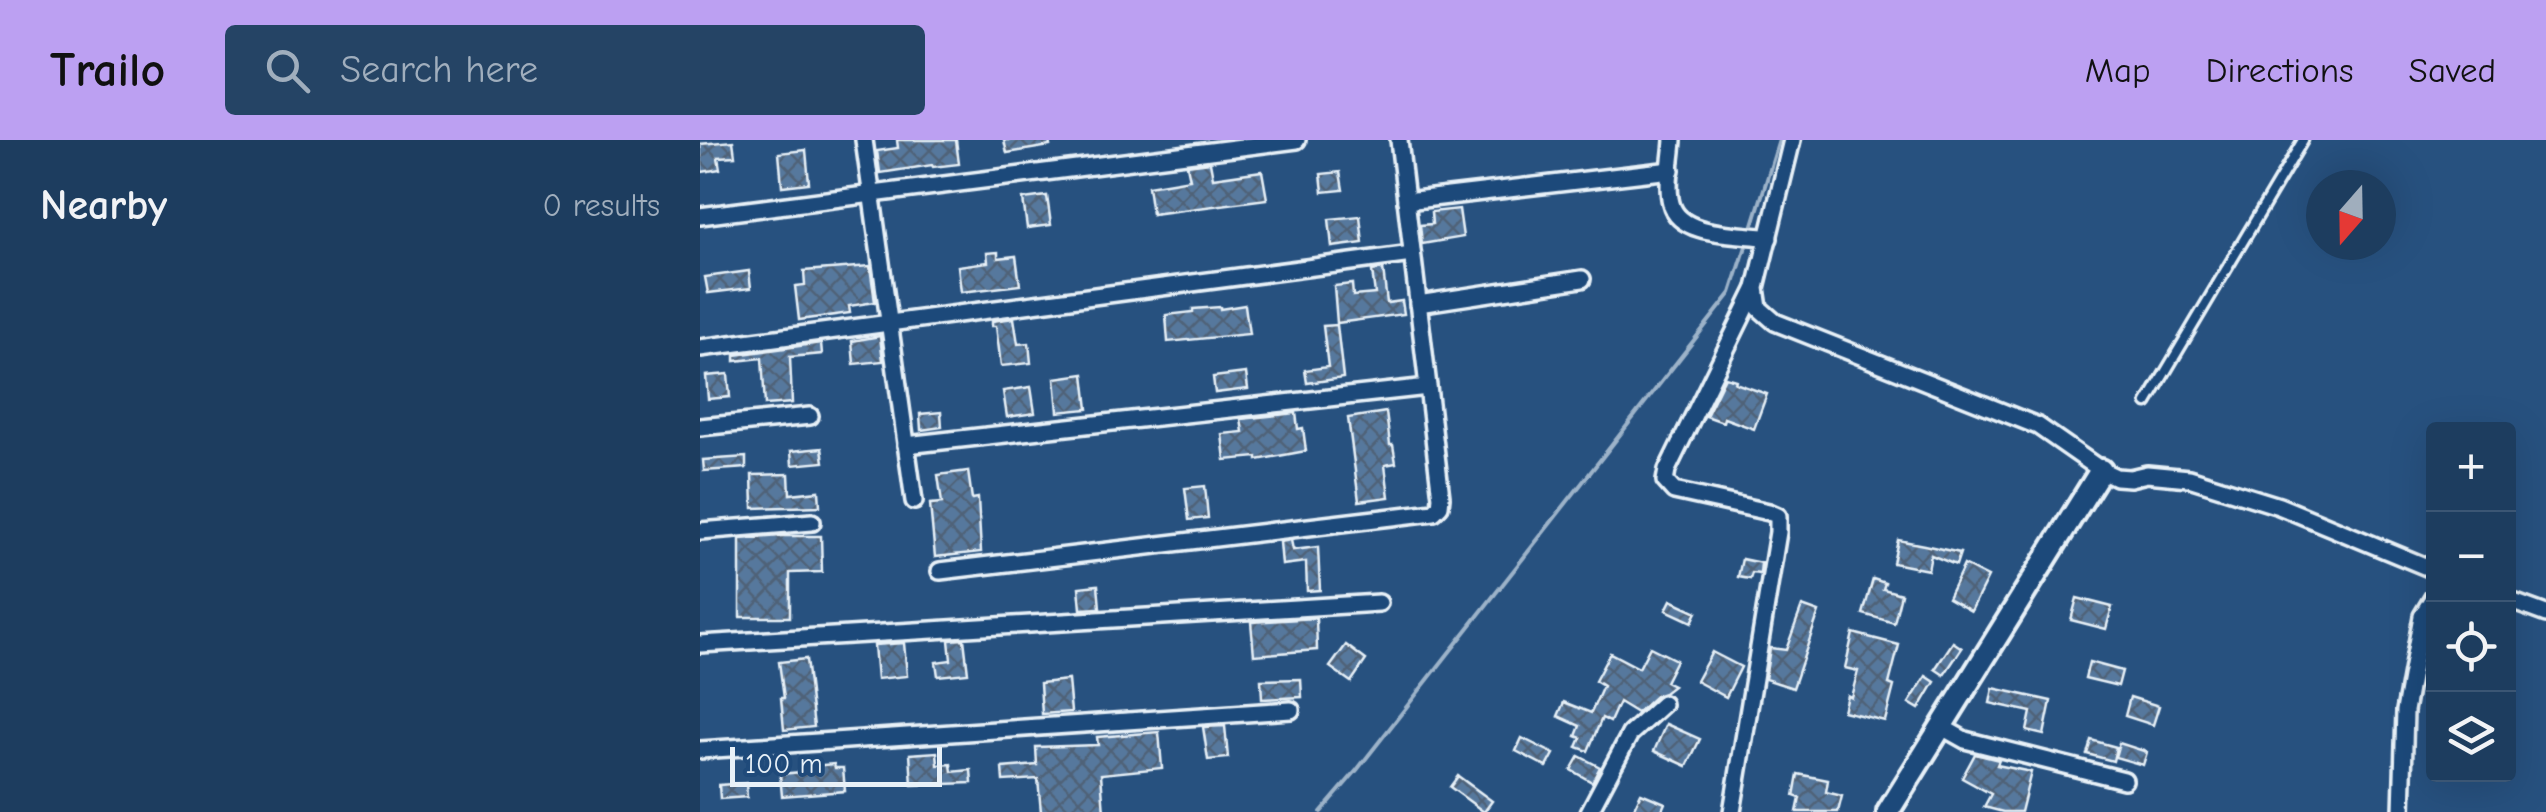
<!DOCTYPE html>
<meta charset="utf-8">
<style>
:root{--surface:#1d3d5f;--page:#254465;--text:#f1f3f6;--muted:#a0aebd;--line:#3b5674;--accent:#bca0f2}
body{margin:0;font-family:"Comic Neue",sans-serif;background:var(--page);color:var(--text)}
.controls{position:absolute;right:30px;bottom:30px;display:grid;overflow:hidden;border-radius:10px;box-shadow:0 10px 40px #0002}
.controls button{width:90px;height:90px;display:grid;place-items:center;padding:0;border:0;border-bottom:2px solid var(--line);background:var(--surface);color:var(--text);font:50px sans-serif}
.compass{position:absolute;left:1606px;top:30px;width:90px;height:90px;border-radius:50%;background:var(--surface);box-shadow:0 10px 40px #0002;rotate:200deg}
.scale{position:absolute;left:30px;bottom:25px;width:212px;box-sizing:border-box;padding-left:10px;border:5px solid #e8f1f8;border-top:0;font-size:28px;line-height:35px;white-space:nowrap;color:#e8f1f8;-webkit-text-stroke:8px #1f4a7a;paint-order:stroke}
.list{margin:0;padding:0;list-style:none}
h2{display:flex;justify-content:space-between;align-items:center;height:130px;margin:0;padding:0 40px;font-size:42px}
h2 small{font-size:32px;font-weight:400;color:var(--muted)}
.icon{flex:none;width:55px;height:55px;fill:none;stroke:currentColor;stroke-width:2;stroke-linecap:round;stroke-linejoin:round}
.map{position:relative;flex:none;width:1846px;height:672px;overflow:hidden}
header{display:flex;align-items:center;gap:60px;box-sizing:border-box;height:140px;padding:0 50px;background:var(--accent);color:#111}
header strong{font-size:48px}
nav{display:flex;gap:55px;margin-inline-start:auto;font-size:35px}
.search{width:700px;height:90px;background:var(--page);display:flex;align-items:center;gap:25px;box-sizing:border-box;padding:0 35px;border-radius:10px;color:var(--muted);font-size:38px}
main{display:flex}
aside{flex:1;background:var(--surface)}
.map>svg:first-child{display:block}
</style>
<header>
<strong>Trailo</strong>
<div class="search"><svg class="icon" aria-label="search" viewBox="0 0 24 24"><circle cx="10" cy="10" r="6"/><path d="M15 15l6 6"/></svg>Search here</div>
<nav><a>Map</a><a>Directions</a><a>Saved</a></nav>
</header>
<main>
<aside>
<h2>Nearby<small>0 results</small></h2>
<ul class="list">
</ul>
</aside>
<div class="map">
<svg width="1846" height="672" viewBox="0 0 1846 672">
<defs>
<pattern id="building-cross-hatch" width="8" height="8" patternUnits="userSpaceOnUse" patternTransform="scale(2.5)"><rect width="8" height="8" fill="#57789d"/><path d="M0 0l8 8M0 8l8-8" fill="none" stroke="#4f6278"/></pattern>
</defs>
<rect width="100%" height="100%" fill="#27517f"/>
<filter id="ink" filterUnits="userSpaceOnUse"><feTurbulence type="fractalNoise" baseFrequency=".01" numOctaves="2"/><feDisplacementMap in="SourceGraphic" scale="20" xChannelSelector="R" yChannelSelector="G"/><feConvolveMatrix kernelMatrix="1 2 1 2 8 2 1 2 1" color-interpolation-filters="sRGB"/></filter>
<g filter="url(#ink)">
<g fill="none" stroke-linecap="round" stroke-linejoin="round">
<g stroke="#9db3c9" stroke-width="4">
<polyline points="1051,91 1079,0"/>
<polyline points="621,672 657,630 1031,153 1048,100"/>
</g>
</g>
<g fill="url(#building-cross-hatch)" stroke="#e8f1f8" stroke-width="2.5">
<polygon points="197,0 256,0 259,24 233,27 232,25 180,33 177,11 198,8"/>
<polygon points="304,0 349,0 350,6 307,13"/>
<polygon points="33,1 35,16 18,17 20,29 2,32 0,4"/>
<polygon points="106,10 109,43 82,46 79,13"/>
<polygon points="510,22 513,38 562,31 567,59 452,74 448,46 490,39 487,25"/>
<polygon points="640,32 643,50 623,52 621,34"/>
<polygon points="347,56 351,85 327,88 323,59"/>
<polygon points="759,69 763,97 722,104 720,85 732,84 731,72"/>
<polygon points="660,76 663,103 632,107 629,79"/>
<polygon points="298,112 298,118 316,116 320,145 261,152 258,126 288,122 287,113"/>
<polygon points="170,126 175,162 149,166 150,173 99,180 95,146 105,145 104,131"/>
<polygon points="683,129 687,163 702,161 704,174 637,183 634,146 652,144 653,156 675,154 672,131"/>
<polygon points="49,131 51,148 8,153 5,137"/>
<polygon points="545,165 549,194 468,202 466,175 493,172 493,169 520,167 520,169"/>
<polygon points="314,178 318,204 329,203 331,223 301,226 296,186 292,186 292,181"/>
<polygon points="637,185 643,238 607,243 605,230 628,227 623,186"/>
<polygon points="180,196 183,221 154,224 152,201"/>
<polygon points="121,203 122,214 90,217 92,263 65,265 62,218 35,221 35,215"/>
<polygon points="546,233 548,249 515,253 513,237"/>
<polygon points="28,234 30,257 8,259 6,236"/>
<polygon points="384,234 388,269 358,272 355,238"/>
<polygon points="1025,237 1036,240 1035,243 1067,254 1054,289 1024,278 1023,282 1006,276"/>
<polygon points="331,247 335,273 307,277 303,251"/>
<polygon points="241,272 242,287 221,290 220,274"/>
<polygon points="686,272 690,305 693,305 696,323 685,325 689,357 659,361 648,278"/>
<polygon points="596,273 598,289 603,288 606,311 557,320 557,317 525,320 522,294 543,292 541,279"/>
<polygon points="122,308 124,322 92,325 91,311"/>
<polygon points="46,317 46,328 4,331 3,320"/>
<polygon points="268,331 272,359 278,358 281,412 235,417 230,364 242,363 238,335"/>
<polygon points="89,334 90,354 119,351 120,366 53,368 52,335"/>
<polygon points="505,346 508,378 489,380 485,348"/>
<polygon points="81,396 121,396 122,432 90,433 90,477 40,477 40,399"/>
<polygon points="591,400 593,410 618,407 620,450 607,451 606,422 582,425 580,402"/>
<polygon points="1198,400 1224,405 1260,413 1256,425 1231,415 1228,430 1193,423"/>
<polygon points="1042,419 1061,423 1060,434 1052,433 1050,439 1038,437"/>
<polygon points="1264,425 1288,437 1271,471 1248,458"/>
<polygon points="1173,439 1185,443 1183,449 1201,454 1194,483 1163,474"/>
<polygon points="398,445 400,468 381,469 379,447"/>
<polygon points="1377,458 1412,467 1406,489 1371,480"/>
<polygon points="971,460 997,472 992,482 966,470"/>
<polygon points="1102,466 1119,472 1093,548 1065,539 1070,508 1086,510"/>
<polygon points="616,478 617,510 554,515 551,482"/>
<polygon points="1153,493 1199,505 1189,544 1194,546 1185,581 1143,571 1147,555 1151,557 1158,531 1145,528"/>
<polygon points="264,499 268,533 238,536 236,522 251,520 249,500"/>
<polygon points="1253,502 1262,508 1244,535 1235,529"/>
<polygon points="204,503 207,536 177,539 174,505"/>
<polygon points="646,505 666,520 651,542 630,527"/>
<polygon points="950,507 976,520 965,542 973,546 964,553 955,556 937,573 919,562 910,582 902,578 888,611 877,607 881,598 876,596 880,586 858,576 864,562 891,573 903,546 895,541 910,513 939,528"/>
<polygon points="1012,512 1041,527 1026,557 996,541"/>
<polygon points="106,519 114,587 84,590 81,558 84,558 79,522"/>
<polygon points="1389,522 1422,531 1418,546 1385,538"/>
<polygon points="1226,536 1235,542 1219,569 1209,563"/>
<polygon points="601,539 602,557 562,559 561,540"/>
<polygon points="368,540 371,572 342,574 340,543"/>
<polygon points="1293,548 1351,561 1344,595 1327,591 1331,572 1290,563"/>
<polygon points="1430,557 1459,566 1453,585 1425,576"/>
<polygon points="966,584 1000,599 987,626 954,611"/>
<polygon points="525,586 528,618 508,620 503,587"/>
<polygon points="459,592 462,628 401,634 404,672 341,672 338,639 303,641 302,628 337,625 336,607 398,605 397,597"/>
<polygon points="822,598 854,614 847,627 816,611"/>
<polygon points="1391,600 1416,607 1413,621 1387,614"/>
<polygon points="1419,603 1447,612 1443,625 1415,617"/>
<polygon points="237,612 238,625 251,624 252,632 271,630 272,643 212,645 210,614"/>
<polygon points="1275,614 1299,620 1297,625 1331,632 1321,672 1303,672 1284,667 1291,654 1262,638"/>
<polygon points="879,616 900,627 892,642 871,630"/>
<polygon points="134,624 135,628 143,628 145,651 82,656 80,634 112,631 112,626"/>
<polygon points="1098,634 1128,640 1126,652 1142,656 1138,672 1097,672 1100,658 1094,656"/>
<polygon points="758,636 792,661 784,672 750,647"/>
<polygon points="46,643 47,657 20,659 19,645"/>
<polygon points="941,653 965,663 961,672 932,672"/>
</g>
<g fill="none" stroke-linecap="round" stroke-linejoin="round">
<defs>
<polyline id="service" points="1447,263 1603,0"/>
<g id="minor">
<polyline points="164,0 214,361"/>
<path d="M973,0C972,19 966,45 971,63C979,98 1041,93 1069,98"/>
<polyline points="1092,0 1056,148 1059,168 1075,182 1338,286 1401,330 1416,337 1430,338 1447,334 1489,338 1579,366 1734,430"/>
<polyline points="706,61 971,30"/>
<polyline points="0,76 597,0"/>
<polyline points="718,164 882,139"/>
<polyline points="0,208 712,114"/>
<polyline points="0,287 110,276"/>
<polyline points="206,305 728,247"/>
<polyline points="0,391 112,382"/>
<polyline points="240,431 734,372 740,366 741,357 699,0"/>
<polyline points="1808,460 1846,474"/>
<polyline points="0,504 679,463"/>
<polyline points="1240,586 1265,600 1424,640"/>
<polyline points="0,610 591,570"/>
<polyline points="889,672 930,594 963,564"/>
<polyline points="1032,672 1078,392 1078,376 1069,372 974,351 965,341 967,330 1055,150"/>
<polyline points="1702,672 1705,571 1722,476 1734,456"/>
</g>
<polyline id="tertiary" points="1188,672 1401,330"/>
</defs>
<use href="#service" stroke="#e8f1f8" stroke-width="15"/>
<use href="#minor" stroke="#e8f1f8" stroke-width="22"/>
<use href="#tertiary" stroke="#e8f1f8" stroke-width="28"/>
<use href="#service" stroke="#1f4a7a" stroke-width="8"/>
<use href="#minor" stroke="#1f4a7a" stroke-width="15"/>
<use href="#tertiary" stroke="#1f4a7a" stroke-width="20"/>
</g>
</g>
</svg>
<div class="controls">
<button>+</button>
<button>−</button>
<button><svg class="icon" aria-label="locate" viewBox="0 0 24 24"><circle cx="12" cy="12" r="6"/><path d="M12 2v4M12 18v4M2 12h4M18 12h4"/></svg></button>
<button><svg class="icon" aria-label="layers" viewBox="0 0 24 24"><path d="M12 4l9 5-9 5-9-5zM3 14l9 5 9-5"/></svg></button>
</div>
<svg class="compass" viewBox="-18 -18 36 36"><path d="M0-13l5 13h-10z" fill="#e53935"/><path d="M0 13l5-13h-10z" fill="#a0aebd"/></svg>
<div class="scale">100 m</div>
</div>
</main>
